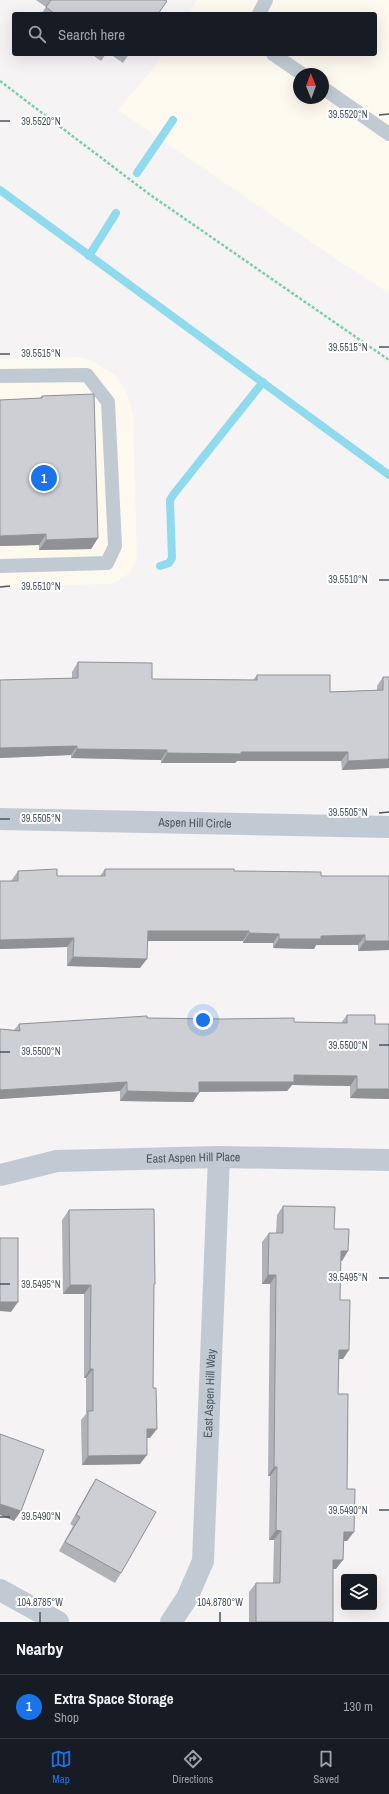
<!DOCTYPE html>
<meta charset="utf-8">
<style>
:root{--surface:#171b24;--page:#242831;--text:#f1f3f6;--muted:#9ea1a6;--line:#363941;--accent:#1a73e8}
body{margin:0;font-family:"Archivo Narrow",sans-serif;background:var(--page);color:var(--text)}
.controls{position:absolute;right:12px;bottom:12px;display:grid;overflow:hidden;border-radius:4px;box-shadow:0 4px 16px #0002}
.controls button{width:36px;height:36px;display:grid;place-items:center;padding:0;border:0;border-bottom:1px solid var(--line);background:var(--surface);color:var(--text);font:20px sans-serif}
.compass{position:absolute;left:293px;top:68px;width:36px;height:36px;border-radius:50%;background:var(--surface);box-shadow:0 4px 16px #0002;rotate:359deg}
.you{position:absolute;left:203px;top:1020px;width:14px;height:14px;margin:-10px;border:3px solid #fff;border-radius:50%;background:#1a73e8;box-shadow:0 0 0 6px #1a73e833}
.badge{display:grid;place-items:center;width:26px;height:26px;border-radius:50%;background:var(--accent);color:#fff;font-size:13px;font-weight:700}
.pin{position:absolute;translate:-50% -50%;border:2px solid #fff;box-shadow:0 1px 4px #0006}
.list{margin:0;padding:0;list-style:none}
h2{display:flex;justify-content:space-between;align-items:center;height:52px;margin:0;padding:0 16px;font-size:17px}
h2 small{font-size:13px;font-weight:400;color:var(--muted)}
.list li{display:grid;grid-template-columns:26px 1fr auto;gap:12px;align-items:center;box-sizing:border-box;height:64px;padding:0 16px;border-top:1px solid var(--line)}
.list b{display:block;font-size:15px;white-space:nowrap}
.list p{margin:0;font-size:13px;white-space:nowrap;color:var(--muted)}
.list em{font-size:13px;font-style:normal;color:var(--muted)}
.icon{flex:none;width:22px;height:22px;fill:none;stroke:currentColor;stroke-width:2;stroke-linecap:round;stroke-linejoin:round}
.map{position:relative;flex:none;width:389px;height:1622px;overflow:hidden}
.search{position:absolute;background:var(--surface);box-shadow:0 4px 16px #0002;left:12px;right:12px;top:12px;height:44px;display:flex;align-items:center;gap:10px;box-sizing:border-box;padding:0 14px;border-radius:4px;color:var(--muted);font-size:15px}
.sheet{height:116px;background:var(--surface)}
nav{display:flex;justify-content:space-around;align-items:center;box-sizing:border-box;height:56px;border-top:1px solid var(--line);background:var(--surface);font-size:11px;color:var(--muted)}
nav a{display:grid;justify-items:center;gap:2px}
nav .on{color:var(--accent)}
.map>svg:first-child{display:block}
</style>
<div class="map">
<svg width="389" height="1622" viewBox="0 0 389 1622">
<rect width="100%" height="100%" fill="#f5f3f3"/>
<g fill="#fdf9ef" fill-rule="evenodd">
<path d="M197,0H389V293L342,263L118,110L155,66L163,54H375V14H188ZM299,74H323V98H299Z"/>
<polygon points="77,357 91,360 115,375 125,388 133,413 137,559 134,566 127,575 118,581 110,584 0,587 0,359"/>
</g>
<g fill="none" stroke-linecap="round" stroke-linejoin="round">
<g stroke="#90daee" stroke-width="8">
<polyline points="137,173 173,120"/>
<polyline points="0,190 389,475"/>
<polyline points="89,256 116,213"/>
<polyline points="160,566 169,563 172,558 170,500 173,495 263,382"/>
</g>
<polyline stroke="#7ad0a6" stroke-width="2.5" stroke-dasharray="3 2" stroke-linecap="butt" points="0,81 149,194 389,360"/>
<g stroke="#c1cad2" stroke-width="14">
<polyline points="259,14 266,0"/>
<polyline points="273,54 302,74"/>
<polyline points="323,88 389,134"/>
<polyline points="0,376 87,375 108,402 115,546 107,563 0,566"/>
</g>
<g stroke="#c1cad2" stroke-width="22">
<path id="s1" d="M0,819L389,827"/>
<path id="s2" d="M0,1175L57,1161L219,1157L389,1160"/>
<polyline points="0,1590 58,1622"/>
<path id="s3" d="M171,1622L187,1598L203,1561L219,1157"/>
</g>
</g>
<g fill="#b0b2b7">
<polygon points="36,0 165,0 158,14 41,14 46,7"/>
<polygon points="91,54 106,54 101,61"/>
<polygon points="110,54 129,54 123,63"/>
<polygon points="42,396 98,538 91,549 39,550 39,545 0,546 0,400 40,398"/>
<polygon points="78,662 152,679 253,680 257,675 330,692 377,690 377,686 383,677 389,768 342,770 341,761 237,761 235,763 161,763 161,760 71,758 71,755 0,758 0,680 72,678 72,672"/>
<polygon points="105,869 234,871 321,876 389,950 358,951 358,945 316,945 314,949 273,948 273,943 243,943 243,941 147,941 140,968 67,966 67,947 0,949 0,881 11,881 18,871 57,876 100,876"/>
<polygon points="347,1015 375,1024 389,1099 350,1098 350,1086 292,1085 287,1091 199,1092 193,1102 120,1101 120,1091 0,1099 0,1029 14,1030 19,1024 147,1018 294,1022 341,1023"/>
<polygon points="283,1206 334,1229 342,1261 340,1261 340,1300 343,1359 339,1359 338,1394 347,1541 343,1541 336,1569 333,1569 333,1622 249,1622 249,1592 256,1583 273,1583 274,1540 269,1540 270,1476 268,1476 270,1284 262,1284 262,1242 269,1233 276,1233 277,1215"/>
<polygon points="69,1210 153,1286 150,1438 147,1438 140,1464 82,1465 81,1420 86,1414 86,1378 84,1378 84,1294 63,1294 62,1220"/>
<polygon points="96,1479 121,1573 115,1583 59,1551 73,1526 70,1524 90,1488"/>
</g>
<g fill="#909195">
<polygon points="46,534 39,545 0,546 0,536"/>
<polygon points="98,538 91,549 39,550 46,540"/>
<polygon points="77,746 71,755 0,758 0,748"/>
<polygon points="77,749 167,750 161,760 71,758"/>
<polygon points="241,752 348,752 341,761 237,761 235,763 161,763 167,753"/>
<polygon points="389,759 389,768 342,770 348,761"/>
<polygon points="148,931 249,931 243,941 141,941"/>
<polygon points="249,933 279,934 273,943 243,943"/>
<polygon points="365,935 358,945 316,945 314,949 273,948 279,939 321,936"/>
<polygon points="74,938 67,947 0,949 0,940"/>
<polygon points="365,941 389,941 389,950 358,951"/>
<polygon points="73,957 147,959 140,968 67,966"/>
<polygon points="294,1075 357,1076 350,1086 292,1085 287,1091 193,1092 199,1082"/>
<polygon points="127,1082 120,1091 0,1099 0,1090"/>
<polygon points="357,1089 389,1089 389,1099 350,1098"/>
<polygon points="127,1091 199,1093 193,1102 120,1101"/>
<polygon points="341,1251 348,1251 342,1261 334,1260"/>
<polygon points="268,1275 276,1275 270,1284 262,1284"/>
<polygon points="70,1285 91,1285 84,1294 63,1294"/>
<polygon points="0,1302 18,1302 11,1312 0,1311"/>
<polygon points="339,1350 349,1350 343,1359 333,1359"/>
<polygon points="90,1369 93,1369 86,1378 84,1378"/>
<polygon points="147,1429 157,1429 150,1438 140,1438"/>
<polygon points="147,1455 140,1464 82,1465 88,1456"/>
<polygon points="274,1467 277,1467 270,1476 268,1476"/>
<polygon points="0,1504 21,1511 14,1521 0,1515"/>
<polygon points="276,1530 281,1531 274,1540 269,1540"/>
<polygon points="344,1532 354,1532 347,1541 337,1541"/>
<polygon points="333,1560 343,1560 336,1569 327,1569"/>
</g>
<g fill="#cdcfd5" stroke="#909195">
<polygon points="51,0 165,0 167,1 158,14 55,14 46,7"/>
<polygon points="94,394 98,538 46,540 46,534 0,536 0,400 42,398 42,396"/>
<polygon points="78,662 152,663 152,679 257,680 257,675 330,675 330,692 383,690 383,677 389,677 389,759 348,761 348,752 241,752 241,754 167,753 167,750 77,749 77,746 0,748 0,680 78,678"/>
<polygon points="57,869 57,876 105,876 105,869 234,869 234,871 321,872 321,876 389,876 389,941 365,941 365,935 321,936 321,939 279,939 279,934 249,933 249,931 148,931 147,959 73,957 74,938 0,940 0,881 18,881 18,871"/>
<polygon points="347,1015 375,1015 375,1024 389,1024 389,1089 357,1089 357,1076 294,1075 294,1082 199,1082 199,1093 127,1091 127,1082 0,1090 0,1029 20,1031 19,1024 147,1016 147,1018 222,1019 294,1018 294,1022 347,1023"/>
<polygon points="283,1206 335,1207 334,1229 349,1229 348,1251 341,1251 340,1300 350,1300 349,1350 339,1350 338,1394 348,1394 347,1489 355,1489 354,1532 344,1532 343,1560 333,1560 333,1622 256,1622 256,1583 280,1583 281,1531 276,1530 277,1467 274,1467 276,1275 268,1275 269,1233 283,1233"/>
<polygon points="154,1209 155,1284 154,1284 153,1388 156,1388 157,1429 147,1429 147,1455 88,1456 88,1411 93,1411 93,1369 90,1369 91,1285 70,1285 69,1210"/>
<rect x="0" y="1238" width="18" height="64"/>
<polygon points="0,1434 44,1450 21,1511 0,1504"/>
<polygon points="96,1479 156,1512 121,1573 65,1542 80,1517 76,1515"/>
</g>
<path fill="none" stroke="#4a5661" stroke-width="1.5" d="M379,115L389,114M0,121H10M379,347H389M0,354H10M379,580H389M0,587L10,586M379,813L389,812M0,819H10M379,1045H389M0,1052H10M379,1278H389M0,1284H10M379,1510H389M0,1517H10M40,1612V1622M220,1612V1622"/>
<g text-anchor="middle" stroke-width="4" stroke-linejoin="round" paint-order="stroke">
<g font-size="12" fill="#4a5661" stroke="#fff">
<text dy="4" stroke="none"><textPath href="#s1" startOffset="195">Aspen Hill Circle</textPath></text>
<text dy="4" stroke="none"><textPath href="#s2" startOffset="195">East Aspen Hill Place</textPath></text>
<text dy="4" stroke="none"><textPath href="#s3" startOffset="237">East Aspen Hill Way</textPath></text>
</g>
</g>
<g font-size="10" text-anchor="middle" fill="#4a5661" stroke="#fff" stroke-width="4" stroke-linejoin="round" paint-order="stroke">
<text x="348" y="118">39.5520°N</text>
<text x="41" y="125">39.5520°N</text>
<text x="348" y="351">39.5515°N</text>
<text x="41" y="357">39.5515°N</text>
<text x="348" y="583">39.5510°N</text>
<text x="41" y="590">39.5510°N</text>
<text x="348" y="816">39.5505°N</text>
<text x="41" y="822">39.5505°N</text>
<text x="348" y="1049">39.5500°N</text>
<text x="41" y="1055">39.5500°N</text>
<text x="348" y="1281">39.5495°N</text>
<text x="41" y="1288">39.5495°N</text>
<text x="348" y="1514">39.5490°N</text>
<text x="41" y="1520">39.5490°N</text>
<text x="40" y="1606">104.8785°W</text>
<text x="220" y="1606">104.8780°W</text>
</g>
</svg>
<div class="controls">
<button><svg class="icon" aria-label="layers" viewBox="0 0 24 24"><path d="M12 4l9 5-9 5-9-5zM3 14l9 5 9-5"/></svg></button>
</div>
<svg class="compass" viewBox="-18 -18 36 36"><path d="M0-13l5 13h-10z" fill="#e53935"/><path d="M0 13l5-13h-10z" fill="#9ea1a6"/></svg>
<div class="you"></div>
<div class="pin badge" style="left:44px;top:478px">1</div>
<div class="search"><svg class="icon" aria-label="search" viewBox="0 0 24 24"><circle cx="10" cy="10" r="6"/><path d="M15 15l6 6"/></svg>Search here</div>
</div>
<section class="sheet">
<h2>Nearby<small></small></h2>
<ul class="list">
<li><span class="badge">1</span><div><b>Extra Space Storage</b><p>Shop</p></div><em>130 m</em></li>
</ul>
</section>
<nav>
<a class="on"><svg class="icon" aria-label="map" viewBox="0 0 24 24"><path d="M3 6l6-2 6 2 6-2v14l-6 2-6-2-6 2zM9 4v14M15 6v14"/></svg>Map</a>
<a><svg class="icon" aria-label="directions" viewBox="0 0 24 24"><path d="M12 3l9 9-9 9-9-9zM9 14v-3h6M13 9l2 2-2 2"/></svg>Directions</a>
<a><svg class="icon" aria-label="saved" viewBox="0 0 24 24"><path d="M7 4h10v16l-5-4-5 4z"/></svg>Saved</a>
</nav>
